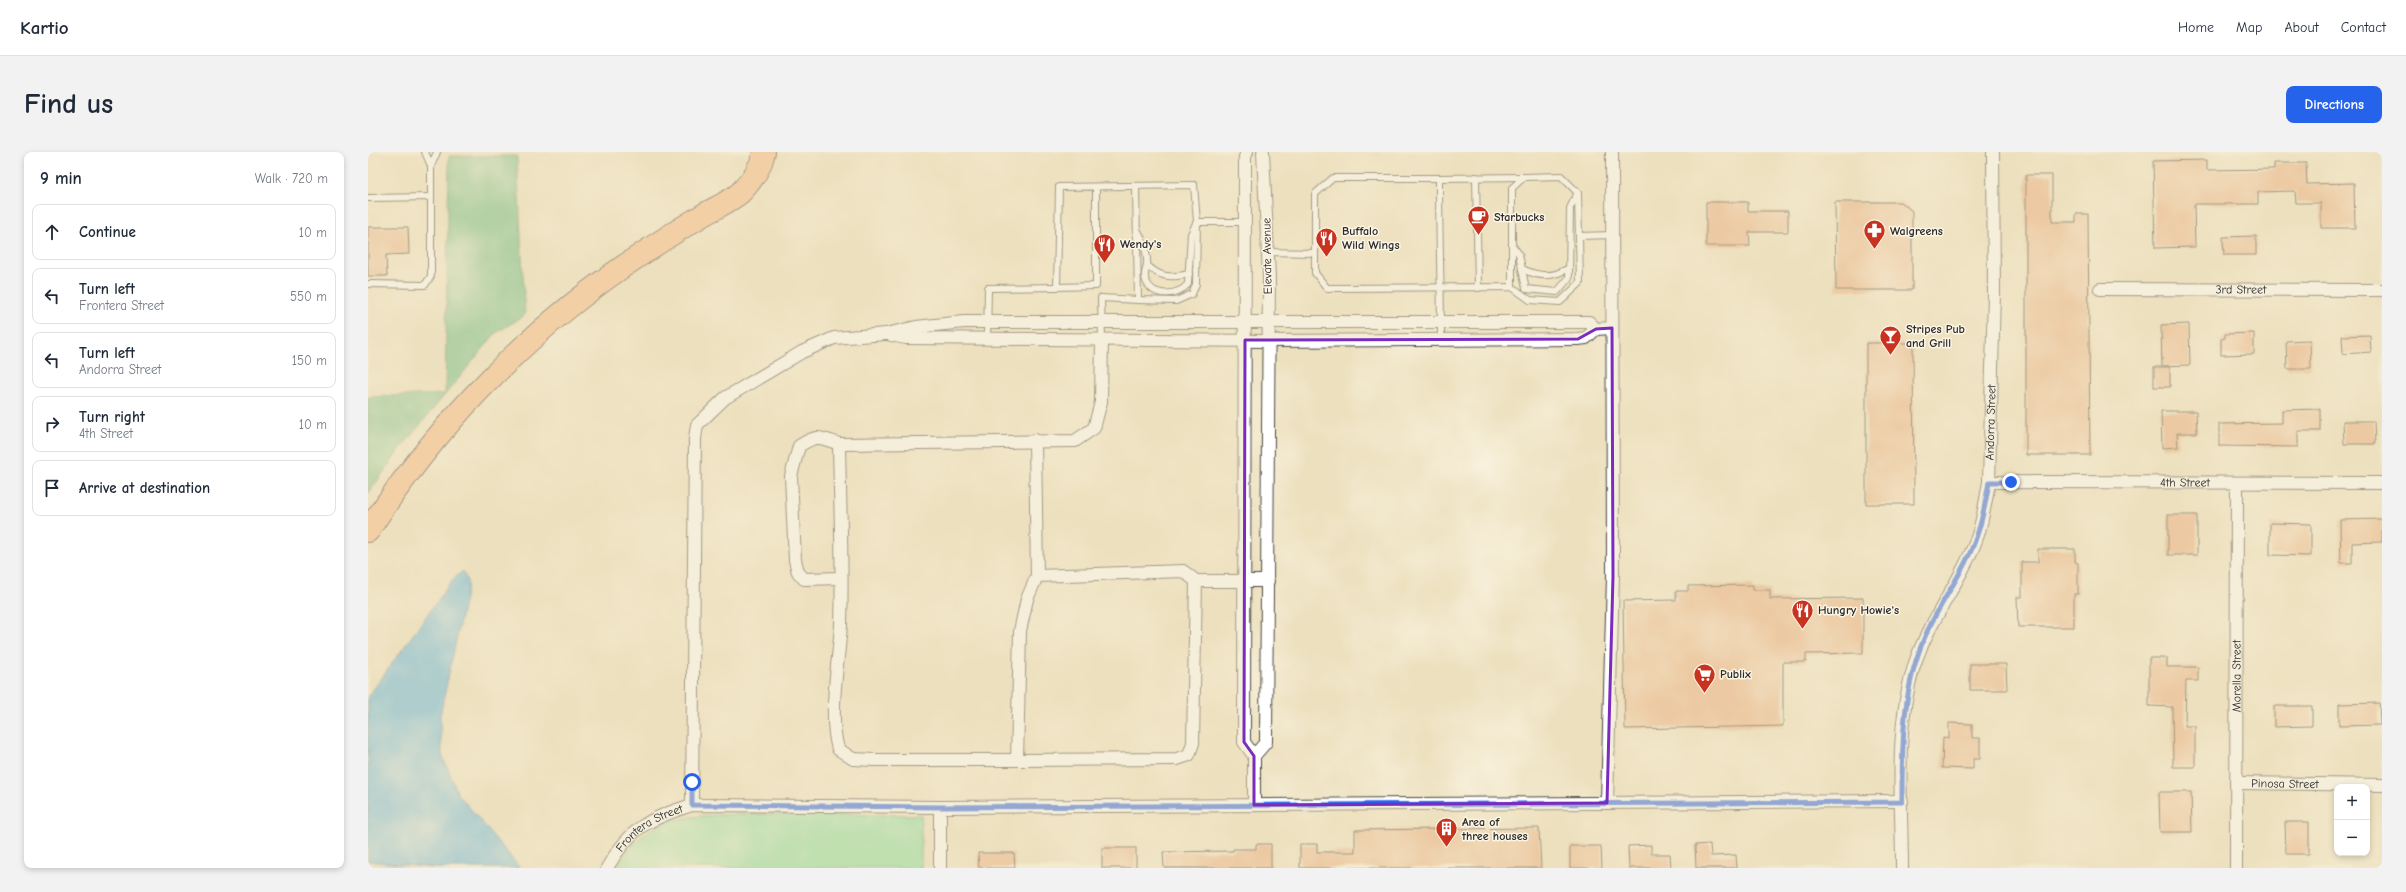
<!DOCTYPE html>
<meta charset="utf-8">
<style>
:root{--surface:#fff;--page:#f2f2f3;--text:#1f2937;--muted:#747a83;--line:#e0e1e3;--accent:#2563eb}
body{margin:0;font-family:"Comic Neue",sans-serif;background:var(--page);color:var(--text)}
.controls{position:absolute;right:12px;bottom:12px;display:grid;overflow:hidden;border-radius:8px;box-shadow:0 2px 6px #0003}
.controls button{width:36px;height:36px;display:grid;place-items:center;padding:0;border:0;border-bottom:1px solid var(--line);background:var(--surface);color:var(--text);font:20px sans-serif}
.stop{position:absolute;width:12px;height:12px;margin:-9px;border:3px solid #2563eb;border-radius:50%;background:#fff}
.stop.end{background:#2563eb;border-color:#fff;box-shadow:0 1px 4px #0008}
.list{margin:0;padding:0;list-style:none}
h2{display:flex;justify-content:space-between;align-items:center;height:52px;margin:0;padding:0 16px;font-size:17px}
h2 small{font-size:13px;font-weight:400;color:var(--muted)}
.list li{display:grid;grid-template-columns:26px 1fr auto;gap:12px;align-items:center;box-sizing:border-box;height:56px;margin:0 8px 8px;padding:0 8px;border:1px solid var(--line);border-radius:8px}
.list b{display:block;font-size:15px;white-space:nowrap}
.list p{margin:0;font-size:13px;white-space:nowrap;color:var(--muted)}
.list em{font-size:13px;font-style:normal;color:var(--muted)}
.icon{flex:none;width:22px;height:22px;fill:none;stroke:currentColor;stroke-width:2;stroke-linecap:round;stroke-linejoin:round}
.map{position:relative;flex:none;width:2014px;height:716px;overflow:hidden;border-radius:8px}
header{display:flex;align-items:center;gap:24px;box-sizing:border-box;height:56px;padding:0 20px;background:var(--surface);border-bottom:1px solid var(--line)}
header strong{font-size:19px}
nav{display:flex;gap:22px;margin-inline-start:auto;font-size:14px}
.intro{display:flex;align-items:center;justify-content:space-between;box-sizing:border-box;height:96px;padding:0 24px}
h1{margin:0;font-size:28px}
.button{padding:10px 18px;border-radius:8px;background:var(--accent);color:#fff;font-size:14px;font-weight:700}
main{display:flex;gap:24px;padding:0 24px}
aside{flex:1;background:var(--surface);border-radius:8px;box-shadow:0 2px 6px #0003}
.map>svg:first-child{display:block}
</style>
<header>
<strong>Kartio</strong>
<nav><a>Home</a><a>Map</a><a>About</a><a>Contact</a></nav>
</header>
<div class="intro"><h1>Find us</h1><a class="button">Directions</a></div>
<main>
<aside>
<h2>9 min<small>Walk · 720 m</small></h2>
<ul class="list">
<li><svg class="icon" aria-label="ahead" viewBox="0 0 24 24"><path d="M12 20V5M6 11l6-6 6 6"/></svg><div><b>Continue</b></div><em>10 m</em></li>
<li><svg class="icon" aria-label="left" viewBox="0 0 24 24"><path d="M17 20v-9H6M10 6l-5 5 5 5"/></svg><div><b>Turn left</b><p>Frontera Street</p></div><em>550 m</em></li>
<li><svg class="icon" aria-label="left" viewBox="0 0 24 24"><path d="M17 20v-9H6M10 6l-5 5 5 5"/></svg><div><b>Turn left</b><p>Andorra Street</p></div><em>150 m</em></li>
<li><svg class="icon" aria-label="right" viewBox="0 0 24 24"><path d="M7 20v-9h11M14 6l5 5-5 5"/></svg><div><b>Turn right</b><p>4th Street</p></div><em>10 m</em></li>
<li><svg class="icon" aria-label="arrive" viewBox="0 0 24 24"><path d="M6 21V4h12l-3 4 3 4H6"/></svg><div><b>Arrive at destination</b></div></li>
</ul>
</aside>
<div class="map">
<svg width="2014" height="716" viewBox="0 0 2014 716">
<rect width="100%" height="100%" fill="#fcf5e5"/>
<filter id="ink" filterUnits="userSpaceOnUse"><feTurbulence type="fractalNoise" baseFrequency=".025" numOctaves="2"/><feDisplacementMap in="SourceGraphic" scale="8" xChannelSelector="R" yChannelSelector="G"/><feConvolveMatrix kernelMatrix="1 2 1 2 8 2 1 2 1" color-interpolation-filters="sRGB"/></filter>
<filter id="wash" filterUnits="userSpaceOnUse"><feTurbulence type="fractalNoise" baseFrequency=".012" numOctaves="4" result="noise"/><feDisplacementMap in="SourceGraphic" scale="16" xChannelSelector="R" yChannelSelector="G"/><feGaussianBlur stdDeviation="0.9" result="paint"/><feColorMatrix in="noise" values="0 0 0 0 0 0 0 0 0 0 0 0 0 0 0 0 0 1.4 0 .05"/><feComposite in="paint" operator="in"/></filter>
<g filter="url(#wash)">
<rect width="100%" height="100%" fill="#ece0be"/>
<path fill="#8adfa1" stroke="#5a8566" d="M379,662L553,663V716H248C281,659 321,665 379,662Z"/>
<polygon fill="#6fbe87" stroke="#4d7459" points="81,4 149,4 157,163 128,181 32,297 0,342 0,245 77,242"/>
<polygon fill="#66b7e1" stroke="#487186" points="95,419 100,432 72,564 74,603 90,642 152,716 66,716 0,709 0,545 85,427"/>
<g id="blocks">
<g fill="#ebae81">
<polygon points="1839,8 1839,18 1906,17 1906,11 1938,11 1939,32 1986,31 1987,76 1953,76 1953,51 1928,51 1927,39 1890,40 1890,52 1826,52 1827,95 1787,96 1785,9"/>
<polygon points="1658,23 1684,23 1684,70 1708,70 1708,62 1720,62 1722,303 1658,303"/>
<polygon points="1338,50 1380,50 1380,59 1420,59 1420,80 1381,80 1382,94 1338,94"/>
<polygon points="1467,50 1533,50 1544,59 1544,138 1468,138"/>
<polygon points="0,75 40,75 41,102 18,103 19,124 0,124"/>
<polygon points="1888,84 1888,103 1856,103 1855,85"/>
<polygon points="1821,172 1822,213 1794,214 1793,173"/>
<polygon points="1886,181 1886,202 1853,203 1853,187 1857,186 1857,182"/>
<polygon points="2002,183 2003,200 1975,202 1974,184"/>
<polygon points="1942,188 1943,217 1919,217 1918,189"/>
<polygon points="1498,191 1545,191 1546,352 1498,352"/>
<rect x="1786" y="215" width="16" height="20"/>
<polygon points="1952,257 1952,279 1930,279 1930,295 1851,294 1851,272 1914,271 1914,258"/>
<polygon points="1793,259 1828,259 1829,281 1809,281 1810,295 1794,296"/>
<polygon points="1975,269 2006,269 2007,292 1976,292"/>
<rect x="1800" y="363" width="29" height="40"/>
<polygon points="2014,367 2014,390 1984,391 1984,411 1973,411 1972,368"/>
<polygon points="1902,371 1943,372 1943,404 1902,403"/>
<polygon points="1670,397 1707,397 1707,410 1710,411 1710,442 1706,442 1706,475 1650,475 1649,445 1654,445 1654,410 1670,410"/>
<polygon points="1385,433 1385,438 1402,438 1402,447 1495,446 1495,501 1438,502 1438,510 1415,510 1415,574 1257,577 1255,449 1308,448 1308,439 1320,439 1320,434"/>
<polygon points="1781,506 1799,506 1799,515 1830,515 1830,529 1818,529 1817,574 1827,574 1827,615 1805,615 1804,555 1781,554"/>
<polygon points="1602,512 1638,512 1639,538 1602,538"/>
<polygon points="2011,551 2012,573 1971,574 1971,552"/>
<polygon points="1906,554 1944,554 1944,574 1906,575"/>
<polygon points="1581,571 1604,572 1604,586 1612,586 1612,607 1605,607 1605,617 1574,616 1575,585 1581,586"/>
<polygon points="1791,640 1823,640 1824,680 1792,680"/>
<polygon points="1917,670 1941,670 1941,702 1918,702"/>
<polygon points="1171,676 1173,716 932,716 932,692 949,692 949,700 987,700 987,678"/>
<polygon points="888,692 903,692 903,716 796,716 795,700 865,699 865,697 888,697"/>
<polygon points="1342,692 1343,704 1368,703 1369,716 1328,716 1327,693"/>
<polygon points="1283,693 1283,702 1302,702 1303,716 1261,716 1260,694"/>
<polygon points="1202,694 1233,694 1234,716 1202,716"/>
<rect x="734" y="696" width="34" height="20"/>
<polygon points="610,701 646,701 647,716 611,716"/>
</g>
</g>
</g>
<g filter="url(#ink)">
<use href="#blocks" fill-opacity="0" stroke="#484641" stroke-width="1"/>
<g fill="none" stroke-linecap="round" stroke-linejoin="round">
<defs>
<g id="lane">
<polyline points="63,14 69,0"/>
<polyline points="1108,25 1110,136"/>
<polyline points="1071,26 1156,25"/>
<polyline points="728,35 728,134 689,135 691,35 826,33 829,70 877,70"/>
<polyline points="768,35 770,148 808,149 824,142 828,132 829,70"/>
<polyline points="0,46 63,45"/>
<path d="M769,77C775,88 780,101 779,113C778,119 775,122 778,129C785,146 810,144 820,132L823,82L828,71"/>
<polyline points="1211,84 1244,83"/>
<polyline points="1144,93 1151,102 1158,137 1189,140 1201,126 1202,56 1209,42"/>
<polyline points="900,100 947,101"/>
<path d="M779,113C792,126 803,126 821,122"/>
<path d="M1154,117C1172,125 1184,126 1201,116"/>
<polyline points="0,132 57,133 63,124 63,14 57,0"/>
<polyline points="619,186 620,136 689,135"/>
<polyline points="734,187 733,146 770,148"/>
<path d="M1073,188C1073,134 1071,80 1071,26H965L947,42V121L959,136L1144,135L1162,148L1192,150L1212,131L1210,41L1193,24L1156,25L1144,36V135"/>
</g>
<g id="street">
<polyline points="879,0 877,5 876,590 886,604 886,653"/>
<path id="s1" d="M1732,137L2014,138"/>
<polyline points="523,183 538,186 899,189 1210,187 1218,186 1228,177 1244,176"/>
<polyline points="667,288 669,424 659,447 652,479 649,608 809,607 821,603 825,591 828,429 900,429"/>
<path d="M471,292C472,352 475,413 473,472C471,509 460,562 470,597L485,607L507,608H649"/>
<path id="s2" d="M1621,330L2014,331"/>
<polyline points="669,424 815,419 828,429"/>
<path d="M473,426L436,427L430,420L427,408L423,324L431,294C449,282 452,285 471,292L707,289L726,276L733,250L734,187"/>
<polyline points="886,604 898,590 901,125 895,0"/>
<path id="s3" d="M1868,631L2014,633"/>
<polyline points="1239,651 1245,424 1244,0"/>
<polyline points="324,653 327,286 329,273 357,246 434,200 466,186 518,182 548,175 596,170 1221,170 1228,177"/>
<polyline points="572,655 572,716"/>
<path id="s4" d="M239,716C263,675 280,667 324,653L572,655L1534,649"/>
<path id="s5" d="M1534,716C1534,650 1526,578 1546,514C1561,467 1594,429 1610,383C1615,366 1618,348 1621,330L1626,141L1625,0"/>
<path id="s6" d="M1868,716L1869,332"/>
</g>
<path id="highway" d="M0,379C70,271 166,172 274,102C294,88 315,75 335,63C347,56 361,50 372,41C383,30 393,15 396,0"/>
</defs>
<use href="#lane" stroke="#484641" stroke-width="8"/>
<use href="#street" stroke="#484641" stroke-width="14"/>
<use href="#highway" stroke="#484641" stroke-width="24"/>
<use href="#lane" stroke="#fff" stroke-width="6"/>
<use href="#street" stroke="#fff" stroke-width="12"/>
<use href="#highway" stroke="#fabb8b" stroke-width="22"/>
</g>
</g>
<g fill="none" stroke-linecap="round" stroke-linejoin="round" filter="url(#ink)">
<path stroke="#2563eb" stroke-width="5" d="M324,630V653L572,655L1534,650C1534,592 1534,533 1559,480C1574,447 1598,417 1609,383C1615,366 1618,348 1621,330H1643"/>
</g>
<path d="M0 0H2014V716H0ZM1244,176L1245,424L1239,651L886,653V604L876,590L877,188L1210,187L1228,177Z" fill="#ece0be" fill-opacity=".55" fill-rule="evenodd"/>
<path fill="none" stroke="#7b2cbf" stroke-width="3" stroke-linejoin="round" d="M1244,176L1245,424L1239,651L886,653V604L876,590L877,188L1210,187L1228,177Z"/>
<defs>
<symbol id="cafe-pin" viewBox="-11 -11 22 30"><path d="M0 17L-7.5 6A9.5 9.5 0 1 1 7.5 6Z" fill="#c8321e" stroke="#fcf5e5"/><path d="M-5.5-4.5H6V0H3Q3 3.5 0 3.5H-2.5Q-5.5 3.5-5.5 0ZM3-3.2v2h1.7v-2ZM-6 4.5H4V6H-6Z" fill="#fff"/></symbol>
<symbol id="pharmacy-pin" viewBox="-11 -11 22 30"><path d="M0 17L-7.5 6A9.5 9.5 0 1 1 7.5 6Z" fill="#c8321e" stroke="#fcf5e5"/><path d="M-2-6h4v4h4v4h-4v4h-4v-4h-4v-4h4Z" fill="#fff"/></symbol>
<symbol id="restaurant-pin" viewBox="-11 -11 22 30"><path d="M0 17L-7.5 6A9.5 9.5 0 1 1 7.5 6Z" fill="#c8321e" stroke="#fcf5e5"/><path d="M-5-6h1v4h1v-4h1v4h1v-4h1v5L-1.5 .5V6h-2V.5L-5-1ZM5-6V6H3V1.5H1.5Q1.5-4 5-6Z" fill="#fff"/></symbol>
<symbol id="bar-pin" viewBox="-11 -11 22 30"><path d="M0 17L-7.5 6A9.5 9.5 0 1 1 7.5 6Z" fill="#c8321e" stroke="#fcf5e5"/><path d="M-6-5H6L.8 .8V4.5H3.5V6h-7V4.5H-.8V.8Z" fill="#fff"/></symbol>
<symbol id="supermarket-pin" viewBox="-11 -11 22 30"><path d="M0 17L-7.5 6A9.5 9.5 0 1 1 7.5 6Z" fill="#c8321e" stroke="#fcf5e5"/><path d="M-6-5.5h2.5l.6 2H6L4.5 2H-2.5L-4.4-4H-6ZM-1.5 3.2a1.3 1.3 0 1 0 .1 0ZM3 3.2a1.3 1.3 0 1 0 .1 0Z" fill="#fff"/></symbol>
<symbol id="building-pin" viewBox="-11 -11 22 30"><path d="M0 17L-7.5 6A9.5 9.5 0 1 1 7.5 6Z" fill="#c8321e" stroke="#fcf5e5"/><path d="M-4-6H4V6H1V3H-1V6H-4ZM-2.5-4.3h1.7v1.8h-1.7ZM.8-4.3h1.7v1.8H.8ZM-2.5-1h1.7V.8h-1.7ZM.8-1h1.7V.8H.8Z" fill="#fff"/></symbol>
</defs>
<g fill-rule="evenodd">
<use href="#cafe-pin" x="1098" y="52" width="25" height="34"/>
<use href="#pharmacy-pin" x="1494" y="66" width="25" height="34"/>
<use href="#restaurant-pin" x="946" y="74" width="25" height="34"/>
<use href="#restaurant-pin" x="724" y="80" width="25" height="34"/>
<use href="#bar-pin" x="1510" y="172" width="25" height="34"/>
<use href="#restaurant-pin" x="1422" y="446" width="25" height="34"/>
<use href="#supermarket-pin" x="1324" y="510" width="25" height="34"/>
<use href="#building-pin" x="1066" y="664" width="25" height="34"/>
</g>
<g text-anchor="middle" stroke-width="3" stroke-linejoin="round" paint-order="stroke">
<g font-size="12" font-weight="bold" fill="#2b2b2b" stroke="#fcf5e5" text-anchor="start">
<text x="1126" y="69">Starbucks</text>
<text x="974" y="83">Buffalo<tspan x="974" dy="14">Wild Wings</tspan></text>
<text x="1522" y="83">Walgreens</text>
<text x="752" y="96">Wendy's</text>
<text x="1538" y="181">Stripes Pub<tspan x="1538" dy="14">and Grill</tspan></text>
<text x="1450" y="462">Hungry Howie's</text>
<text x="1352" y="526">Publix</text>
<text x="1094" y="674">Area of<tspan x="1094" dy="14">three houses</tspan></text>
</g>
<g font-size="12" fill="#2b2b2b" stroke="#fcf5e5">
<text transform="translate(899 104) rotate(-91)" y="4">Elevate Avenue</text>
<text dy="4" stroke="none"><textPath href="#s1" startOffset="141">3rd Street</textPath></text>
<text dy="4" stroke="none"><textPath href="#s5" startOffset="463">Andorra Street</textPath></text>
<text dy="4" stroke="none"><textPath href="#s2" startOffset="196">4th Street</textPath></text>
<text dy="4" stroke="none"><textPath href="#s6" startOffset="192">Morella Street</textPath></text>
<text dy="4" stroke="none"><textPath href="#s3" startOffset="49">Pinosa Street</textPath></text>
<text dy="4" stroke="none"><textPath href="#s4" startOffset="60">Frontera Street</textPath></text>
</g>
</g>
</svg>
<div class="controls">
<button>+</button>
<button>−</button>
</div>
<div class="stop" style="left:324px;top:630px"></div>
<div class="stop end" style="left:1643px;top:330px"></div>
</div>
</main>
